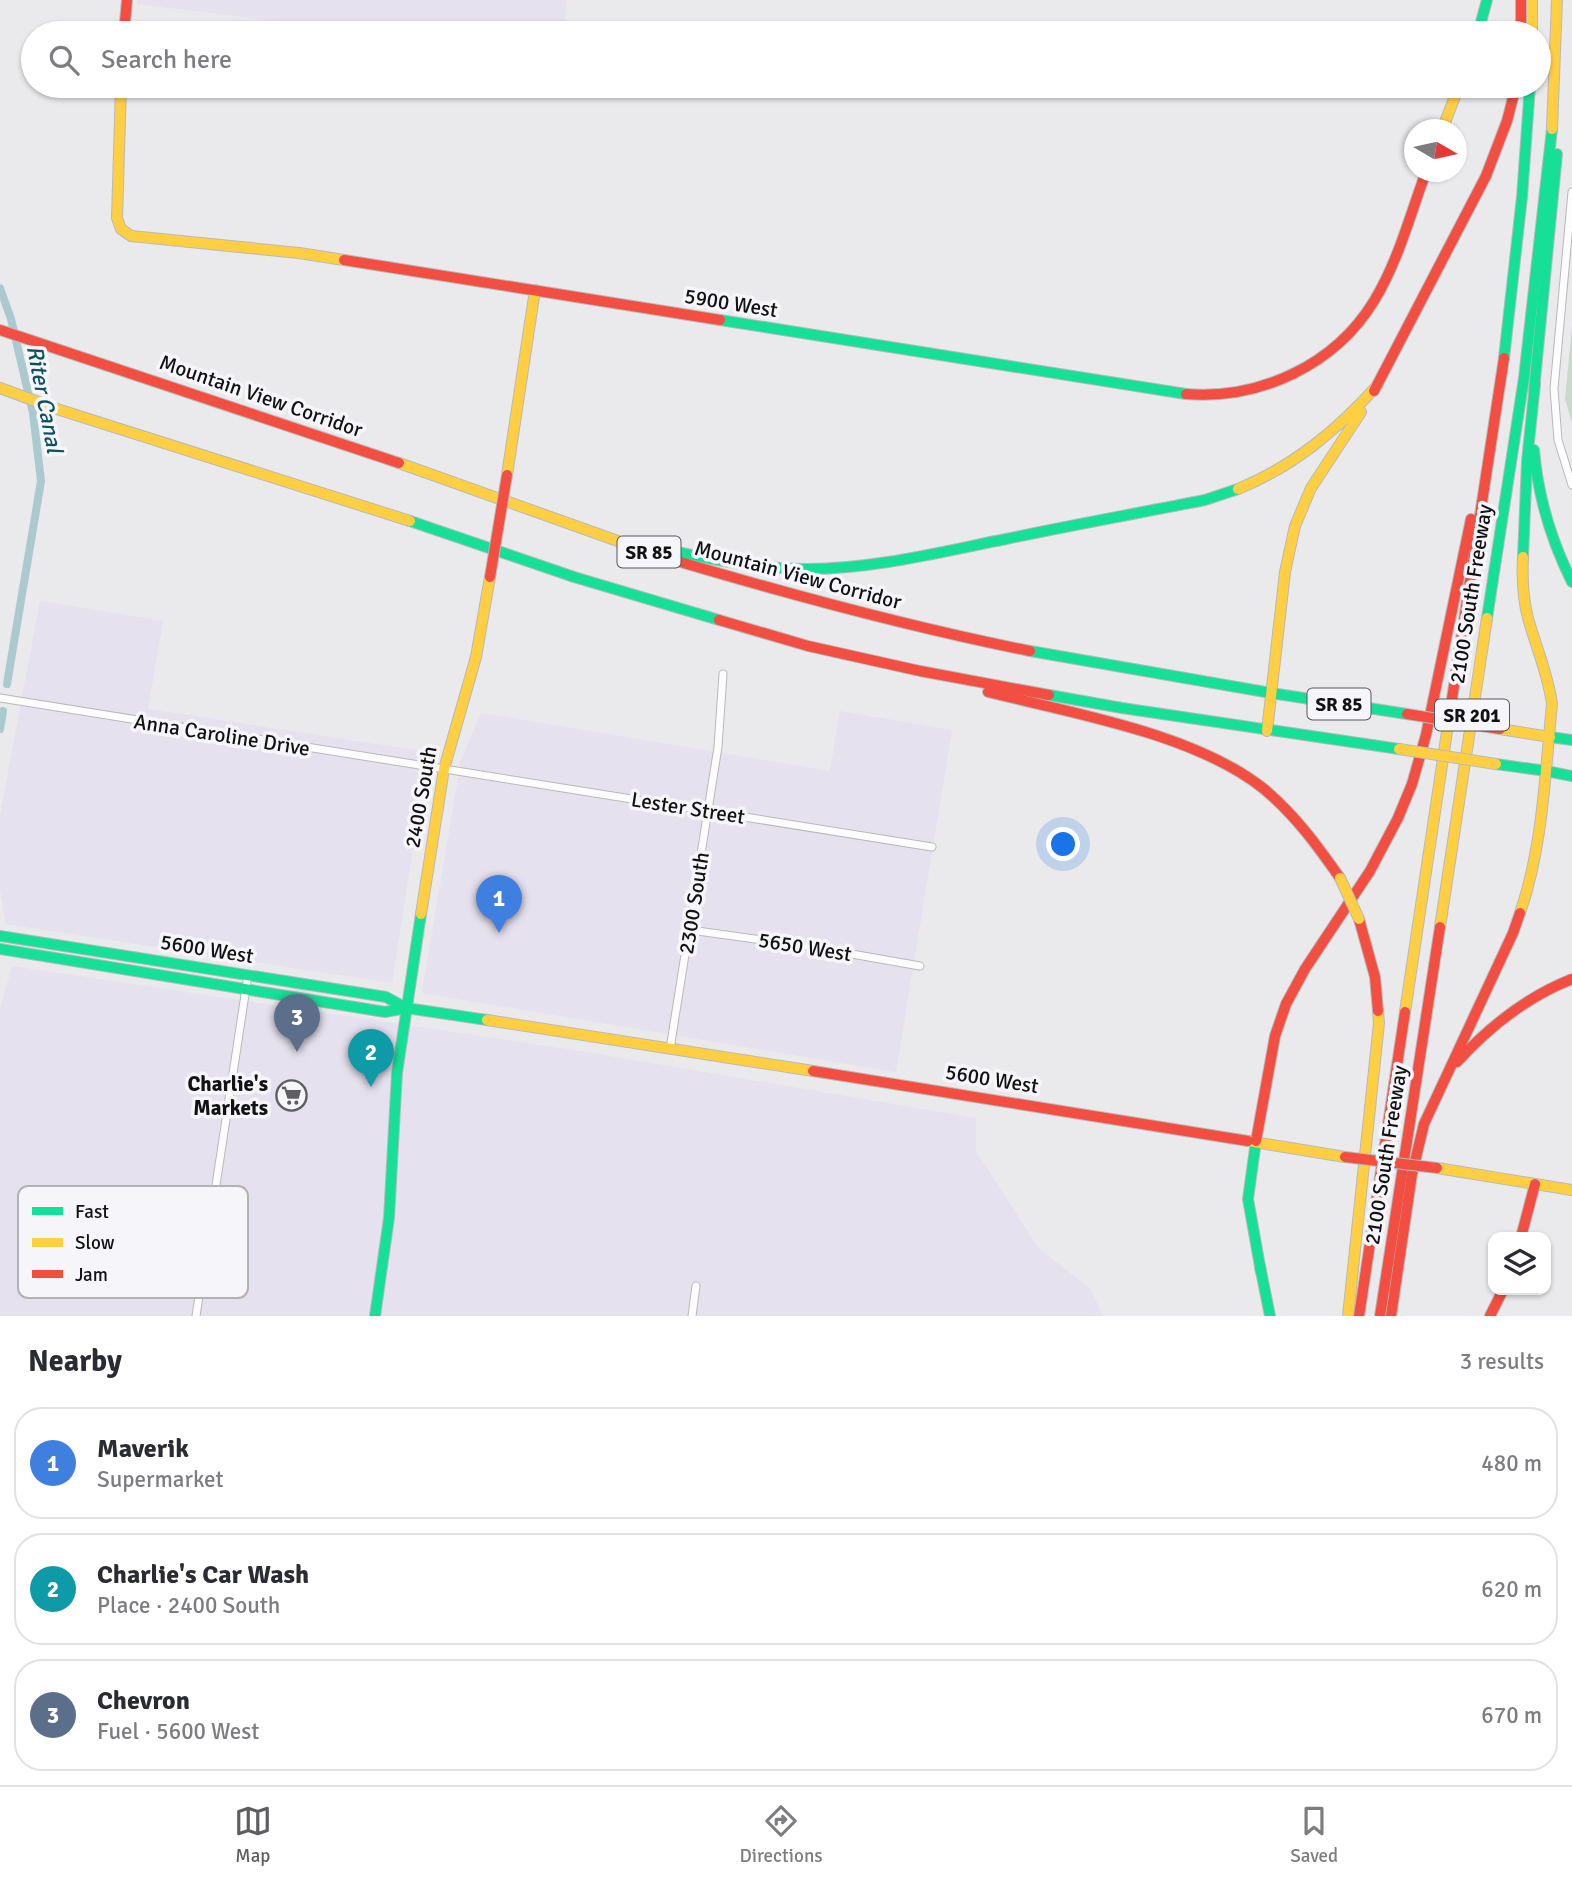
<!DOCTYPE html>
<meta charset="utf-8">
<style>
:root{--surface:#fff;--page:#f2f2f3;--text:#2b2b33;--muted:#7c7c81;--line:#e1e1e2;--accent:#5e5d5f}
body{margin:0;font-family:Signika,sans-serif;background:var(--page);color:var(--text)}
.controls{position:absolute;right:21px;bottom:21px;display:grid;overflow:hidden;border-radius:14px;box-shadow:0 2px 5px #0004}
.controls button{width:63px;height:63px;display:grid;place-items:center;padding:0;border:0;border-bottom:2px solid var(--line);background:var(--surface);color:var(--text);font:35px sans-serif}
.compass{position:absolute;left:1404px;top:119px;width:63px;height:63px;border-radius:50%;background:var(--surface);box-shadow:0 2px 5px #0004;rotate:99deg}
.you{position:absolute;left:1064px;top:845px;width:24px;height:24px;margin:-18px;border:5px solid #fff;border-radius:50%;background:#1a73e8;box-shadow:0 0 0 10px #1a73e833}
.badge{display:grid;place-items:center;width:46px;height:46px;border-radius:50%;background:var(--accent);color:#fff;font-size:23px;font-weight:700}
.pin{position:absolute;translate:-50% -58px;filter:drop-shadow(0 2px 4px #0008)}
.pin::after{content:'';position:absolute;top:37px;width:24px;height:21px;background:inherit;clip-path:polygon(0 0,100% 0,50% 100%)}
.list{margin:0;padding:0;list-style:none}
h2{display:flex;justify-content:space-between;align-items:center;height:91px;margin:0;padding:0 28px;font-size:30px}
h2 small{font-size:23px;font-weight:400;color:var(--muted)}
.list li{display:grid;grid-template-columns:46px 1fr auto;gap:21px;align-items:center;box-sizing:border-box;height:112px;margin:0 14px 14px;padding:0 14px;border:2px solid var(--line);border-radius:28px}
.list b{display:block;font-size:26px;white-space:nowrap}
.list p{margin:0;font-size:23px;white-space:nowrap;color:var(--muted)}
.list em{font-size:23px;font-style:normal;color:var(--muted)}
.icon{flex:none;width:38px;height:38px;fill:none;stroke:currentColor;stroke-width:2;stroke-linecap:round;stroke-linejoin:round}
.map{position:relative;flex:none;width:1572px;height:1316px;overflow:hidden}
.search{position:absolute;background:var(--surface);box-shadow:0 2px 5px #0004;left:21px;right:21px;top:21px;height:77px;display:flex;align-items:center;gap:18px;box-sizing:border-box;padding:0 24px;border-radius:38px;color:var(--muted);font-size:26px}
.sheet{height:469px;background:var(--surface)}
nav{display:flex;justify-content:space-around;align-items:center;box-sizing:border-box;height:98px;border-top:2px solid var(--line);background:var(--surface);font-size:19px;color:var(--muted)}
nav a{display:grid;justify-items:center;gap:4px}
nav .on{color:var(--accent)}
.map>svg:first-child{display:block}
</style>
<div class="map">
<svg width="1572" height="1316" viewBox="0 0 1572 1316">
<rect width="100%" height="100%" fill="#eae9eb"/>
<g fill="#e6e1ee">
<polygon points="137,0 567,0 563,33 377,33 137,4"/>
<polygon points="40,601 163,621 148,709 428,752 392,983 6,924 0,890 0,815"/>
<polygon points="840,711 952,730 896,1072 422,993 461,760 481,713 830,771"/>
<polygon points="12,966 574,1050 976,1118 976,1151 1039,1249 1090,1288 1103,1316 0,1316 0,1009"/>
</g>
<polygon fill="#cad9cb" points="1572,326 1572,423 1565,399"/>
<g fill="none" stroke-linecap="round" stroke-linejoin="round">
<g stroke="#aacad0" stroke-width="8">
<polyline points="0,288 11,319 33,413 41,481 7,684"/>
<polyline points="0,729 3,711"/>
</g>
<defs>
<g id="street">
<polyline points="1572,192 1554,389 1558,440 1572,485"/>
<polyline points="0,698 932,847"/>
<polyline points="690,930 806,946 920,966"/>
<polyline points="670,1049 718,747 723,674"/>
<polyline points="196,1316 248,975"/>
<polyline points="692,1316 696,1286"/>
</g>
<g id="fast">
<polyline points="1478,33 1487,0"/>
<polyline points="720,320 1186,394"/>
<polyline points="1504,358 1522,197 1530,86"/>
<polyline points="1534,390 1557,154"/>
<path d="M1534,450C1538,497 1551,540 1572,582"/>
<polyline points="410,521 574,577 719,620"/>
<path d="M654,546C704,559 754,569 806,569C874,569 940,552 1006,539C1072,525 1139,513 1205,500L1238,489"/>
<polyline points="1523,557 1527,461 1535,384"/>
<polyline points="1487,618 1524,378 1552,129"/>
<polyline points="1030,651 1271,693 1407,714"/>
<polyline points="1049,695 1122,708 1399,749"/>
<polyline points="1550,737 1572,740"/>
<polyline points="1496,764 1546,771"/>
<polyline points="1546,771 1572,776"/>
<polyline points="0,936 386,997 406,1008 487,1020"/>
<polyline points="0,949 385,1012 406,1008"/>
<polyline points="1256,1141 1248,1199 1261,1272"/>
<polyline points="1260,1266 1270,1316"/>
<polyline points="375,1316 389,1218 397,1073 421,914"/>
</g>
<g id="slow">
<polyline points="1532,0 1532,33"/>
<polyline points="121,86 117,218 121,229 131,236 299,253 344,260"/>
<polyline points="1552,129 1557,0"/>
<polyline points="1442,130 1459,86"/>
<polyline points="0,388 57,409 410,521"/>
<polyline points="399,463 657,555"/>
<polyline points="507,475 535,290"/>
<path d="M1238,489C1294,466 1337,430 1377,386"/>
<polyline points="1500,729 1550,737"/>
<polyline points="1267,731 1285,572 1295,526 1311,488 1361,412"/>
<path d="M1520,913C1543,846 1545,774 1552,704C1548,674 1536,647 1528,618C1523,599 1522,577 1523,557"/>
<polyline points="421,914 444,769 476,657 490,577"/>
<polyline points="1440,927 1487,618"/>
<polyline points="1405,1012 1448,725"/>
<polyline points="487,1020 813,1071"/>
<polyline points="1248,1141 1345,1157"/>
<polyline points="1437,1168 1572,1190"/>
<polyline points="1348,1316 1379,1023 1378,1011"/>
</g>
<g id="jam">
<polyline points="1521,0 1521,33"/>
<polyline points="124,33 127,0"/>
<polyline points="344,260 720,320"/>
<polyline points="0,330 399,463"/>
<polyline points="1374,391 1486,176 1507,121 1516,86"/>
<path d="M1186,394C1260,400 1335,365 1374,301C1398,262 1410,215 1426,172"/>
<path d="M657,555C780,592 904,626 1030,651"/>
<polyline points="719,620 808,646 920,671 1049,695"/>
<path d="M988,692C1072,713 1196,734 1264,789C1295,815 1317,845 1340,878"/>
<polyline points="1448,725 1504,358"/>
<polyline points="1359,919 1375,977 1378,1011"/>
<path d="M1457,1062C1490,1026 1526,997 1572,979"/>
<polyline points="813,1071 1248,1141"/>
<polyline points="1256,1141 1275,1036 1286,1004 1305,969 1370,871 1398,818 1412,784 1426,735 1471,519"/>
<polyline points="1521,1237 1535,1184"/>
<polyline points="1359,1316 1405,1012"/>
<polyline points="1380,1316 1440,927"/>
<polyline points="1391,1316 1412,1174 1424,1124 1513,933 1520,913"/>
<polyline points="1490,1316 1503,1290"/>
</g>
</defs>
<use href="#street" stroke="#b9b9ba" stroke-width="9"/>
<use href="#fast" stroke="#b9b9ba" stroke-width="12"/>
<use href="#slow" stroke="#b9b9ba" stroke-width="12"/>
<use href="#jam" stroke="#b9b9ba" stroke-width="12"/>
<use href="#street" stroke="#fcfcfc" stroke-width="7"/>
<use href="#fast" stroke="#16e098" stroke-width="10"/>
<use href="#slow" stroke="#ffcf43" stroke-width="10"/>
<use href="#jam" stroke="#f24e42" stroke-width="10"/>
<defs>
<g id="slow-bridge">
<polyline points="1399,749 1496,764"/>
<polyline points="1340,878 1359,919"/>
</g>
<g id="jam-bridge">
<polyline points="490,577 507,475"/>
<polyline points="1407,714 1500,729"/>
<polyline points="1345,1157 1437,1168"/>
</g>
</defs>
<use href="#slow-bridge" stroke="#b9b9ba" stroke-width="12" stroke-linecap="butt"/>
<use href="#jam-bridge" stroke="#b9b9ba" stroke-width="12" stroke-linecap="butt"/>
<use href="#slow-bridge" stroke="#ffcf43" stroke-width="10"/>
<use href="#jam-bridge" stroke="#f24e42" stroke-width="10"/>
</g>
<defs>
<symbol id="supermarket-ring" viewBox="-11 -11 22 22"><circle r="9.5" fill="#f6f6fa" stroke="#5e5d5f" stroke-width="1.5"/><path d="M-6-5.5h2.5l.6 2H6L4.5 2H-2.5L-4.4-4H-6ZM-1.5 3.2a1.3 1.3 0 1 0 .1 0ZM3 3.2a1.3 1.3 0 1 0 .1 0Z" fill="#5e5d5f"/></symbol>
</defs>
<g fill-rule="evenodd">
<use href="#supermarket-ring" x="274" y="1078" width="35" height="35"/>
</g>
<g text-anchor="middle" stroke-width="7" stroke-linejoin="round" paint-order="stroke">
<g fill="#f6f6fa" stroke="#565658" stroke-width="2">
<rect x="617.5" y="536.5" width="63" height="31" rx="5"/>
<rect x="1307.5" y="688.5" width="63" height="31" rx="5"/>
<rect x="1435" y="699.5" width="74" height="31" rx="5"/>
</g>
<g font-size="19" font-weight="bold" fill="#121213">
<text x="649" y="559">SR 85</text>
<text x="1339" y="711">SR 85</text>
<text x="1472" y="722">SR 201</text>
</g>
<g font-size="21" fill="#121213" stroke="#f6f6fa">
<text transform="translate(731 303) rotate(9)" y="7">5900 West</text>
<text transform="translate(261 396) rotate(19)" y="7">Mountain View Corridor</text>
<text transform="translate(798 575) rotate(15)" y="7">Mountain View Corridor</text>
<text transform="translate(1471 594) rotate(-81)" y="7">2100 South Freeway</text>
<text transform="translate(222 735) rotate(9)" y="7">Anna Caroline Drive</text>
<text transform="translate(421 797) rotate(-80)" y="7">2400 South</text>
<text transform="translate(688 808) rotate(9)" y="7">Lester Street</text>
<text transform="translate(694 903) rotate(-81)" y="7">2300 South</text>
<text transform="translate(805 947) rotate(9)" y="7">5650 West</text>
<text transform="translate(207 949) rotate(9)" y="7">5600 West</text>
<text transform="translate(992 1079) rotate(9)" y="7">5600 West</text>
<text transform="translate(1386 1155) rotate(-81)" y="7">2100 South Freeway</text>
</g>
<g font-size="21" font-weight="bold" fill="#121213" stroke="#f6f6fa" text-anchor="end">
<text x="268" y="1091">Charlie's<tspan x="268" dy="24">Markets</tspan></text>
</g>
<g font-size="23" font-style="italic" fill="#0d525c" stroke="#f6f6fa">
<text transform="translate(45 399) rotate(79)" y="8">Riter Canal</text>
</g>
</g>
<rect x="18" y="1186" width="230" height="112" rx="10" fill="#f6f6fa" stroke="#b2b2b5" stroke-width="2"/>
<rect x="32" y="1207" width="31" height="8" fill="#16e098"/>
<rect x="32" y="1238" width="31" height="9" fill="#ffcf43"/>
<rect x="32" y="1270" width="31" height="8" fill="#f24e42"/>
<g font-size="19" fill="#121213">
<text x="75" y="1218">Fast</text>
<text x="75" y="1249">Slow</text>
<text x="75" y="1281">Jam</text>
</g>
</svg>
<div class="controls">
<button><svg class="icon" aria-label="layers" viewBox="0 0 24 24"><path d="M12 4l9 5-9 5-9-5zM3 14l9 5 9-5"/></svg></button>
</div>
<svg class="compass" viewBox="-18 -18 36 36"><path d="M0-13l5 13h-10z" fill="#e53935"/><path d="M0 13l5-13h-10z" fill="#7c7c81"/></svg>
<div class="you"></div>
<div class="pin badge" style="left:499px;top:933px;background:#3f7fe0">1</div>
<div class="pin badge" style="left:371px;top:1087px;background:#0f9aa8">2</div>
<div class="pin badge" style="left:297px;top:1052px;background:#5c6f8a">3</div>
<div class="search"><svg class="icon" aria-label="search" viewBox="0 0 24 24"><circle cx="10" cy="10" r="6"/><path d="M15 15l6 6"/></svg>Search here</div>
</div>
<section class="sheet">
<h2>Nearby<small>3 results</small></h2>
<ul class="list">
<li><span class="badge" style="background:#3f7fe0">1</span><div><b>Maverik</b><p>Supermarket</p></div><em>480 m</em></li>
<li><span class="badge" style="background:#0f9aa8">2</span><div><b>Charlie's Car Wash</b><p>Place · 2400 South</p></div><em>620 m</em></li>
<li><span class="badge" style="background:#5c6f8a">3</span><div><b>Chevron</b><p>Fuel · 5600 West</p></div><em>670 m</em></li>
</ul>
</section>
<nav>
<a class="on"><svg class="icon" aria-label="map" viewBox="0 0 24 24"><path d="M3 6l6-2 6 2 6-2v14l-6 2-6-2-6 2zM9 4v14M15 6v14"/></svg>Map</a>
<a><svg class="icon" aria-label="directions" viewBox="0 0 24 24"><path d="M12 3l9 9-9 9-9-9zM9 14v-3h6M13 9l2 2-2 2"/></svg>Directions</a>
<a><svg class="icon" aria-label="saved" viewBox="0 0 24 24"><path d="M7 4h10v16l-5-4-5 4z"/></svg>Saved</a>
</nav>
